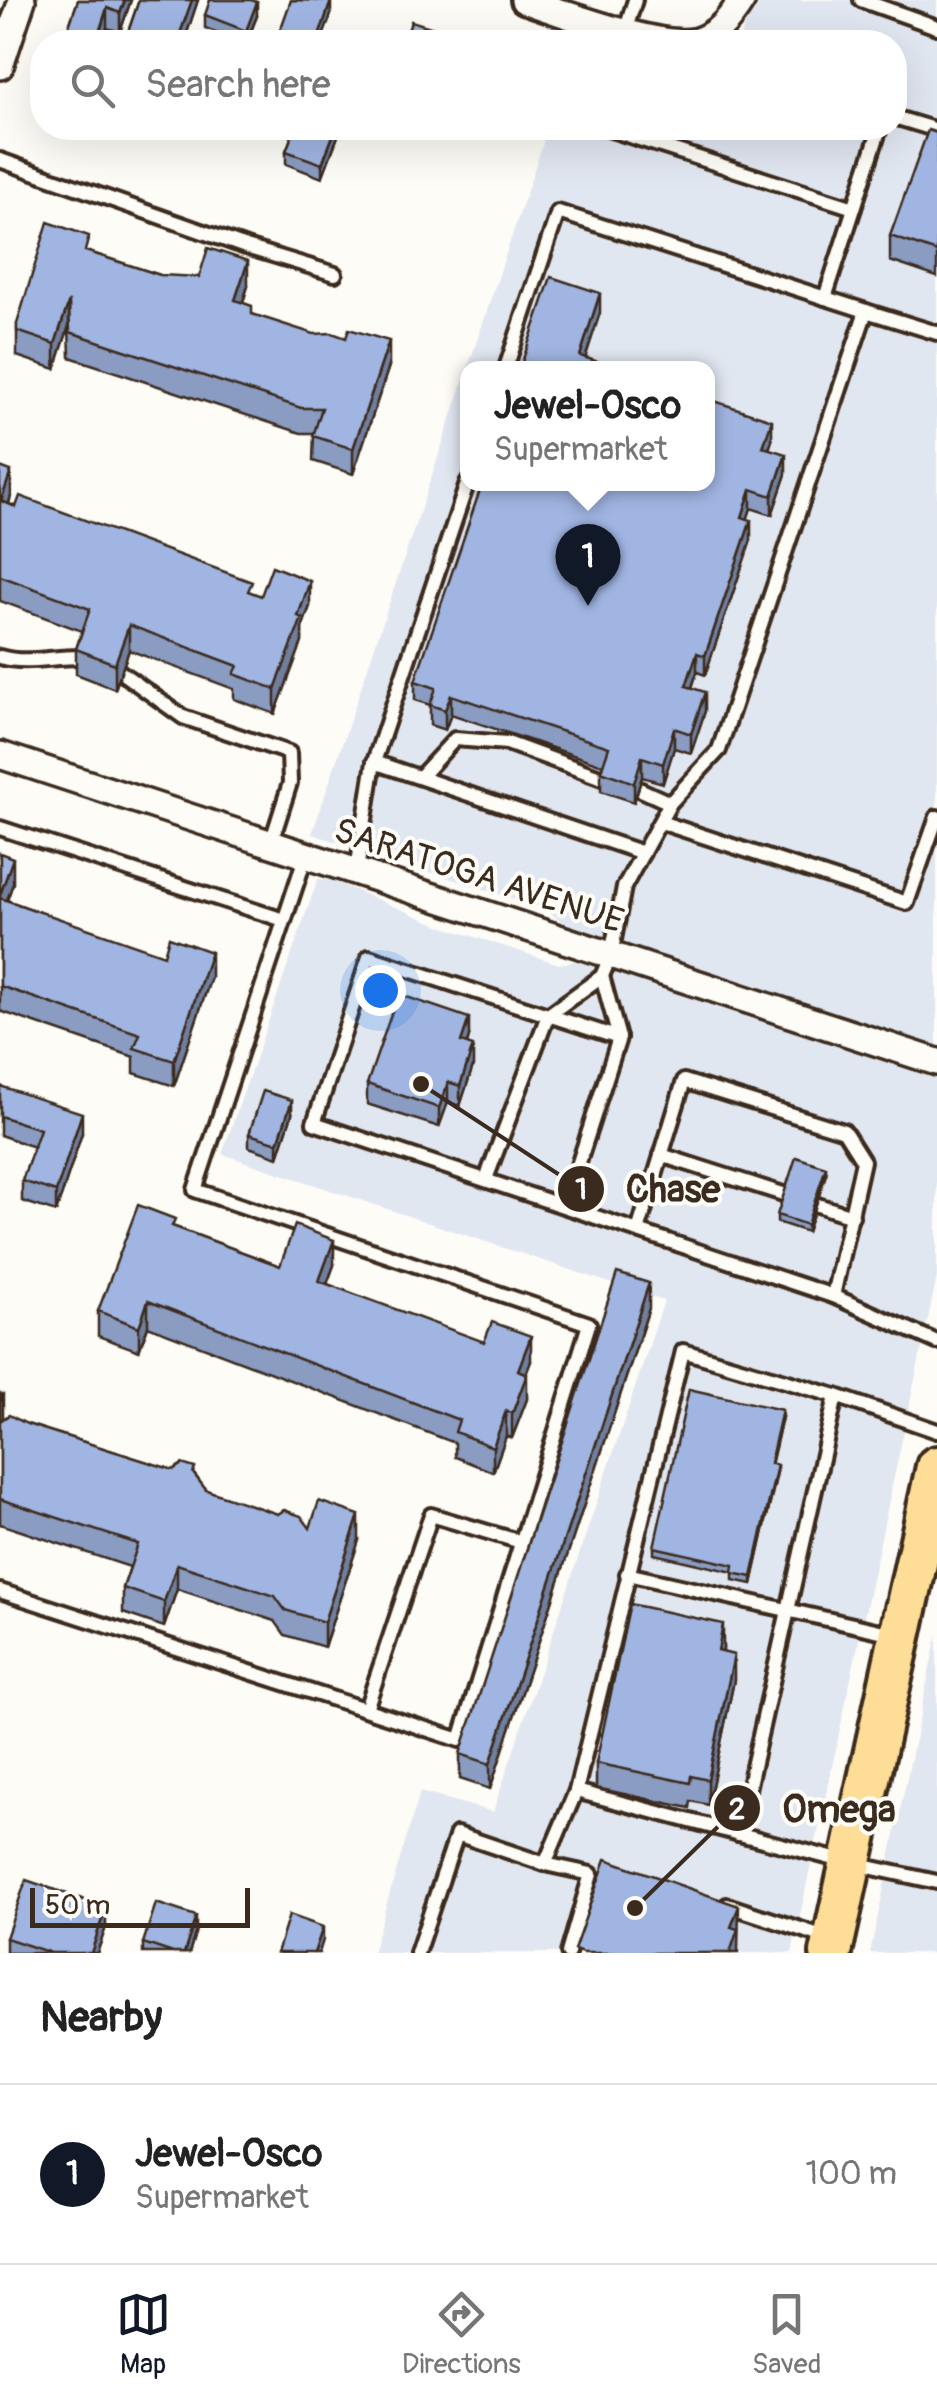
<!DOCTYPE html>
<style>
:root{--surface:#fff;--page:#f6f6f6;--text:#222;--muted:#767676;--line:#e0e0e0;--accent:#111827}
body{margin:0;font-family:Pangolin,sans-serif;background:var(--page);color:var(--text)}
.scale{position:absolute;left:30px;bottom:25px;width:220px;box-sizing:border-box;padding-left:10px;border:5px solid #3b2a1e;border-top:0;font-size:28px;line-height:35px;white-space:nowrap;color:#3b2a1e;-webkit-text-stroke:8px #fdfcf7;paint-order:stroke}
.you{position:absolute;left:380px;top:990px;width:35px;height:35px;margin:-25px;border:8px solid #fff;border-radius:50%;background:#1a73e8;box-shadow:0 0 0 15px #1a73e833}
.badge{display:grid;place-items:center;width:65px;height:65px;border-radius:50%;background:var(--accent);color:#fff;font-size:32px;font-weight:700}
.pin{position:absolute;translate:-50% -82px;filter:drop-shadow(0 2px 5px #0008)}
.pin::after{content:'';position:absolute;top:52px;width:35px;height:30px;background:inherit;clip-path:polygon(0 0,100% 0,50% 100%)}
.popup{position:absolute;left:460px;top:361px;width:255px;height:130px;box-sizing:border-box;display:grid;place-content:center;border-radius:20px;background:var(--surface);filter:drop-shadow(0 2px 8px #0005);font-size:32px;white-space:nowrap;color:var(--muted)}
.popup b{font-size:38px;color:var(--text)}
.popup::after{content:'';position:absolute;left:50%;top:100%;margin-left:-20px;border:20px solid transparent;border-top-color:var(--surface)}
.list{margin:0;padding:0;list-style:none}
h2{display:flex;justify-content:space-between;align-items:center;height:130px;margin:0;padding:0 40px;font-size:42px}
h2 small{font-size:32px;font-weight:400;color:var(--muted)}
.list li{display:grid;grid-template-columns:65px 1fr auto;gap:30px;align-items:center;box-sizing:border-box;height:180px;padding:0 40px;border-top:2px solid var(--line)}
.list b{display:block;font-size:38px;white-space:nowrap}
.list p{margin:0;font-size:32px;white-space:nowrap;color:var(--muted)}
.list em{font-size:32px;font-style:normal;color:var(--muted)}
.icon{flex:none;width:55px;height:55px;fill:none;stroke:currentColor;stroke-width:2;stroke-linecap:round;stroke-linejoin:round}
.map{position:relative;flex:none;width:937px;height:1953px;overflow:hidden}
.search{position:absolute;background:var(--surface);box-shadow:0 10px 40px #0002;left:30px;right:30px;top:30px;height:110px;display:flex;align-items:center;gap:25px;box-sizing:border-box;padding:0 35px;border-radius:40px;color:var(--muted);font-size:38px}
.sheet{height:310px;background:var(--surface)}
nav{display:flex;justify-content:space-around;align-items:center;box-sizing:border-box;height:140px;border-top:2px solid var(--line);background:var(--surface);font-size:28px;color:var(--muted)}
nav a{display:grid;justify-items:center;gap:5px}
nav .on{color:var(--accent)}
.map>svg:first-child{display:block}
</style>
<div class="map">
<svg width="937" height="1953" viewBox="0 0 937 1953">
<rect width="100%" height="100%" fill="#fdfcf7"/>
<filter id="ink" filterUnits="userSpaceOnUse"><feTurbulence type="fractalNoise" baseFrequency=".01" numOctaves="2"/><feDisplacementMap in="SourceGraphic" scale="20" xChannelSelector="R" yChannelSelector="G"/><feConvolveMatrix kernelMatrix="1 2 1 2 8 2 1 2 1" color-interpolation-filters="sRGB"/></filter>
<g filter="url(#ink)">
<g fill="#e1e7f1" fill-rule="evenodd">
<path d="M753,0H937V1277L792,1953H372L420,1792L493,1812L664,1301L222,1154L318,879L331,880L441,926L559,964L609,955L545,909L312,834L548,128H894V42H739ZM468,368H708V484H468Z"/>
<polygon points="937,1635 937,1953 870,1953"/>
</g>
<g fill="none" stroke-linecap="round" stroke-linejoin="round">
<defs>
<g id="service">
<polyline points="861,0 937,27"/>
<polyline points="625,32 635,0"/>
<polyline points="894,117 937,130"/>
<polyline points="605,128 854,208"/>
<polyline points="0,160 246,247 335,274"/>
<polyline points="825,298 880,128"/>
<polyline points="506,368 558,212 866,311"/>
<path d="M0,657C27,665 54,656 83,657"/>
<polyline points="119,671 183,717 289,753 290,783 271,843"/>
<polyline points="374,762 643,853"/>
<polyline points="420,777 455,739 507,743 605,779"/>
<polyline points="639,789 670,803"/>
<polyline points="660,822 907,903 937,817"/>
<polyline points="0,828 284,920"/>
<polyline points="357,870 374,762 468,481"/>
<polyline points="619,1038 369,957 314,1123 833,1296 937,1342"/>
<polyline points="661,1155 852,1216"/>
<polyline points="486,1179 548,1015 602,976 611,955 624,887 670,803 719,750 866,311 937,333"/>
<polyline points="565,1206 619,1038 602,976"/>
<polyline points="638,1231 684,1081 844,1131 863,1161 833,1296"/>
<polyline points="937,1431 836,1396 683,1351 576,1791 850,1863 937,1882"/>
<polyline points="627,1574 893,1634"/>
<polyline points="0,1591 460,1740 589,1324 195,1190 306,855"/>
<polyline points="366,1709 431,1515 521,1542"/>
<polyline points="738,1834 836,1396"/>
<polyline points="545,1864 576,1791"/>
<polyline points="727,1905 831,1939"/>
<polyline points="417,1953 457,1834 545,1864 591,1874 568,1953"/>
</g>
<g id="minor">
<path d="M524,0C559,12 664,51 697,41C718,34 731,18 742,0"/>
<polyline points="0,66 22,0"/>
<polyline points="0,755 937,1062"/>
</g>
<polyline id="primary" points="831,1953 937,1467"/>
</defs>
<use href="#service" stroke="#3b2a1e" stroke-width="20"/>
<use href="#minor" stroke="#3b2a1e" stroke-width="32"/>
<use href="#primary" stroke="#3b2a1e" stroke-width="48"/>
<use href="#service" stroke="#fdfcf7" stroke-width="12"/>
<use href="#minor" stroke="#fdfcf7" stroke-width="25"/>
<use href="#primary" stroke="#fedd96" stroke-width="40"/>
</g>
<g fill="#8a9cc2" stroke="#3b2a1e" stroke-width="2.5">
<polygon points="78,0 131,0 120,32 107,28 102,42 68,42 68,29"/>
<polygon points="139,0 198,0 184,42 127,42 127,35"/>
<polygon points="205,15 257,16 247,42 242,42 205,28"/>
<polygon points="295,128 341,128 322,178 286,164 286,151"/>
<polygon points="397,128 435,128 431,139"/>
<polygon points="937,133 937,277 890,261 890,236"/>
<polygon points="89,252 160,275 248,286 243,303 252,314 389,366 353,474 313,461 314,433 301,433 70,357 69,326 55,369 17,356 17,324"/>
<polygon points="772,440 769,449 786,474 772,515 751,508 747,519 751,540 705,675 697,672 692,688 705,711 691,753 674,748 663,783 642,777 634,802 601,791 601,771 603,765 451,714 445,730 430,725 430,705 415,700 415,681"/>
<polygon points="0,467 11,496 9,504 261,596 310,606 302,628 302,642 275,714 234,699 234,689 129,650 115,689 76,674 76,649 82,631 0,601"/>
<polygon points="0,853 13,883 7,900 211,977 174,1086 134,1073 134,1057 0,1011"/>
<polygon points="469,1037 467,1044 473,1066 460,1106 448,1102 439,1127 367,1104 367,1084"/>
<polygon points="0,1086 82,1133 56,1212 22,1201 22,1181 34,1147 0,1135"/>
<polygon points="292,1114 278,1157 249,1147 249,1134"/>
<polygon points="826,1174 807,1232 777,1222 777,1215"/>
<polygon points="175,1227 280,1266 334,1265 327,1284 531,1361 526,1374 527,1399 512,1438 506,1436 493,1472 455,1457 455,1443 148,1326 139,1351 98,1336 98,1311"/>
<polygon points="649,1308 490,1789 460,1779 460,1754"/>
<polygon points="0,1392 3,1420 27,1424 173,1470 195,1475 206,1490 310,1528 359,1540 324,1647 285,1635 275,1621 177,1589 164,1627 123,1613 123,1588 130,1567 0,1524"/>
<polygon points="782,1417 771,1463 777,1472 752,1584 733,1580 733,1572 654,1554 654,1547"/>
<polygon points="723,1649 723,1652 734,1680 708,1805 691,1801 690,1808 596,1788 596,1763"/>
<polygon points="106,1927 97,1953 6,1953 6,1938"/>
<polygon points="196,1930 189,1953 143,1953 143,1943"/>
</g>
<g fill="#707f9e" stroke="#3b2a1e" stroke-width="2.5">
<polygon points="125,0 131,0 120,32 120,13"/>
<polygon points="192,0 198,0 184,42 177,42"/>
<polygon points="331,1 331,15 321,42 317,42"/>
<polygon points="257,2 257,16 246,42 246,31"/>
<polygon points="107,8 107,28 102,42 97,42"/>
<polygon points="336,128 341,128 322,178 322,164"/>
<polygon points="248,261 248,286 235,325 235,300"/>
<polygon points="600,293 600,313 582,368 580,356"/>
<polygon points="69,301 69,326 55,369 55,344"/>
<polygon points="389,341 389,366 353,474 353,449"/>
<polygon points="772,420 772,440 763,467 763,447"/>
<polygon points="786,454 786,474 772,515 772,496"/>
<polygon points="11,471 11,496 1,526 1,501"/>
<polygon points="751,489 751,508 742,536 742,517"/>
<polygon points="751,520 751,540 705,675 705,656"/>
<polygon points="310,581 310,606 302,628 302,642 275,714 275,689 298,616"/>
<polygon points="129,625 129,650 115,689 115,664"/>
<polygon points="697,653 697,672 686,705 686,686"/>
<polygon points="705,692 705,711 691,753 691,734"/>
<polygon points="451,695 451,714 445,730 445,710"/>
<polygon points="674,728 674,748 663,783 663,764"/>
<polygon points="642,757 642,777 634,802 634,783"/>
<polygon points="13,858 13,883 0,920 0,895"/>
<polygon points="211,952 211,977 174,1086 174,1061"/>
<polygon points="469,1018 469,1037 461,1062 461,1042"/>
<polygon points="473,1046 473,1066 460,1106 460,1086"/>
<polygon points="448,1082 448,1102 439,1127 439,1108"/>
<polygon points="292,1100 292,1114 278,1157 278,1143"/>
<polygon points="82,1113 82,1133 56,1212 56,1192"/>
<polygon points="826,1167 826,1174 807,1232 807,1225"/>
<polygon points="334,1240 334,1265 319,1306 319,1281"/>
<polygon points="649,1283 649,1308 490,1789 490,1764"/>
<polygon points="148,1301 148,1326 139,1351 139,1327"/>
<polygon points="531,1336 531,1361 518,1395 518,1370"/>
<polygon points="527,1374 527,1399 512,1438 512,1414"/>
<polygon points="3,1393 3,1418 0,1427 0,1402"/>
<polygon points="782,1410 782,1417 770,1470 770,1463"/>
<polygon points="506,1411 506,1436 493,1472 493,1447"/>
<polygon points="777,1465 777,1472 752,1584 752,1577"/>
<polygon points="359,1515 359,1540 324,1647 324,1622"/>
<polygon points="177,1564 177,1589 164,1627 164,1602"/>
<polygon points="723,1624 723,1649 718,1676 718,1651"/>
<polygon points="734,1655 734,1680 708,1805 708,1780"/>
<polygon points="739,1906 738,1953 730,1953 731,1927"/>
<polygon points="106,1907 106,1927 97,1953 91,1953"/>
<polygon points="196,1916 196,1930 189,1953 184,1953"/>
<polygon points="323,1927 323,1940 319,1953 314,1953"/>
</g>
<g fill="#a0b5e2" stroke="#3b2a1e" stroke-width="2.5">
<polygon points="78,0 125,0 120,13 107,8 97,39 68,29"/>
<polygon points="139,0 192,0 177,42 150,42 127,35"/>
<polygon points="210,0 251,0 257,2 246,31 205,15"/>
<polygon points="291,0 331,1 317,42 276,42"/>
<polygon points="411,21 466,38 464,42 405,42"/>
<polygon points="295,128 336,128 322,164 286,151"/>
<polygon points="928,130 937,133 937,252 890,236"/>
<polygon points="48,222 89,236 85,251 160,275 199,277 208,248 248,261 235,300 252,306 252,314 314,334 332,333 346,338 349,329 389,341 353,449 313,436 322,408 301,408 70,332 69,301 55,344 17,331 17,324"/>
<polygon points="551,277 600,293 580,356 617,368 520,368"/>
<polygon points="708,399 772,420 763,447 786,454 772,496 751,489 742,517 751,520 705,656 697,653 686,686 705,692 691,734 674,728 663,764 642,757 634,783 601,771 609,747 451,695 445,710 430,705 436,688 415,681 482,484 708,484"/>
<polygon points="0,467 11,471 1,501 16,507 20,496 252,582 248,591 261,596 272,566 310,581 298,616 302,618 275,689 234,674 238,666 129,625 115,664 76,649 90,609 0,576"/>
<polygon points="0,853 13,858 0,895"/>
<polygon points="0,898 164,955 169,937 211,952 174,1061 134,1048 140,1034 0,986"/>
<polygon points="398,994 469,1018 461,1042 473,1046 460,1086 448,1082 439,1108 367,1084"/>
<polygon points="0,1086 82,1113 56,1192 22,1181 40,1129 0,1116"/>
<polygon points="263,1091 292,1100 278,1143 249,1134"/>
<polygon points="796,1157 826,1167 807,1225 777,1215"/>
<polygon points="138,1205 175,1219 172,1226 280,1266 295,1225 334,1240 319,1281 484,1342 492,1322 531,1336 518,1370 527,1374 512,1414 506,1411 493,1447 455,1432 459,1420 148,1301 139,1327 98,1311"/>
<polygon points="617,1273 649,1283 490,1764 460,1754"/>
<polygon points="689,1389 782,1410 770,1463 777,1465 752,1577 733,1573 734,1565 654,1547"/>
<polygon points="9,1415 27,1424 173,1470 182,1464 195,1468 193,1473 206,1490 278,1514 284,1510 301,1516 310,1528 319,1501 359,1515 324,1622 285,1610 275,1596 177,1564 164,1602 123,1588 138,1544 0,1499 0,1421"/>
<polygon points="630,1604 723,1624 718,1651 734,1655 708,1780 691,1776 690,1783 596,1763"/>
<polygon points="606,1859 739,1906 731,1927 738,1929 730,1953 583,1953 574,1950"/>
<polygon points="26,1880 106,1907 91,1953 51,1953 6,1938"/>
<polygon points="156,1903 196,1916 184,1953 173,1953 143,1943"/>
<polygon points="289,1915 323,1927 314,1953 277,1953"/>
</g>
</g>
<g text-anchor="middle" stroke-width="8" stroke-linejoin="round" paint-order="stroke">
<g font-size="35" fill="#3b2a1e" stroke="#fdfcf7">
<text transform="translate(479 875) rotate(18)" y="12">SARATOGA AVENUE</text>
</g>
</g>
<path fill="none" stroke="#3b2a1e" stroke-width="4" d="M421 1084L581 1189M635 1908L737 1808"/>
<g fill="#3b2a1e" stroke="#fdfcf7" stroke-width="4">
<circle cx="421" cy="1084" r="10"/>
<circle cx="635" cy="1908" r="10"/>
<circle cx="581" cy="1189" r="25"/>
<circle cx="737" cy="1808" r="25"/>
</g>
<g font-size="30" text-anchor="middle" font-weight="bold" fill="#fff">
<text x="581" y="1199">1</text>
<text x="737" y="1819">2</text>
</g>
<g font-size="38" text-anchor="middle" font-weight="bold" fill="#3b2a1e" stroke="#fdfcf7" stroke-width="8" stroke-linejoin="round" paint-order="stroke">
<text x="673" y="1202">Chase</text>
<text x="839" y="1822">Omega</text>
</g>
</svg>
<div class="scale">50 m</div>
<div class="you"></div>
<div class="pin badge" style="left:588px;top:606px">1</div>
<div class="popup"><b>Jewel-Osco</b>Supermarket</div>
<div class="search"><svg class="icon" aria-label="search" viewBox="0 0 24 24"><circle cx="10" cy="10" r="6"/><path d="M15 15l6 6"/></svg>Search here</div>
</div>
<section class="sheet">
<h2>Nearby<small></small></h2>
<ul class="list">
<li><span class="badge">1</span><div><b>Jewel-Osco</b><p>Supermarket</p></div><em>100 m</em></li>
</ul>
</section>
<nav>
<a class="on"><svg class="icon" aria-label="map" viewBox="0 0 24 24"><path d="M3 6l6-2 6 2 6-2v14l-6 2-6-2-6 2zM9 4v14M15 6v14"/></svg>Map</a>
<a><svg class="icon" aria-label="directions" viewBox="0 0 24 24"><path d="M12 3l9 9-9 9-9-9zM9 14v-3h6M13 9l2 2-2 2"/></svg>Directions</a>
<a><svg class="icon" aria-label="saved" viewBox="0 0 24 24"><path d="M7 4h10v16l-5-4-5 4z"/></svg>Saved</a>
</nav>
